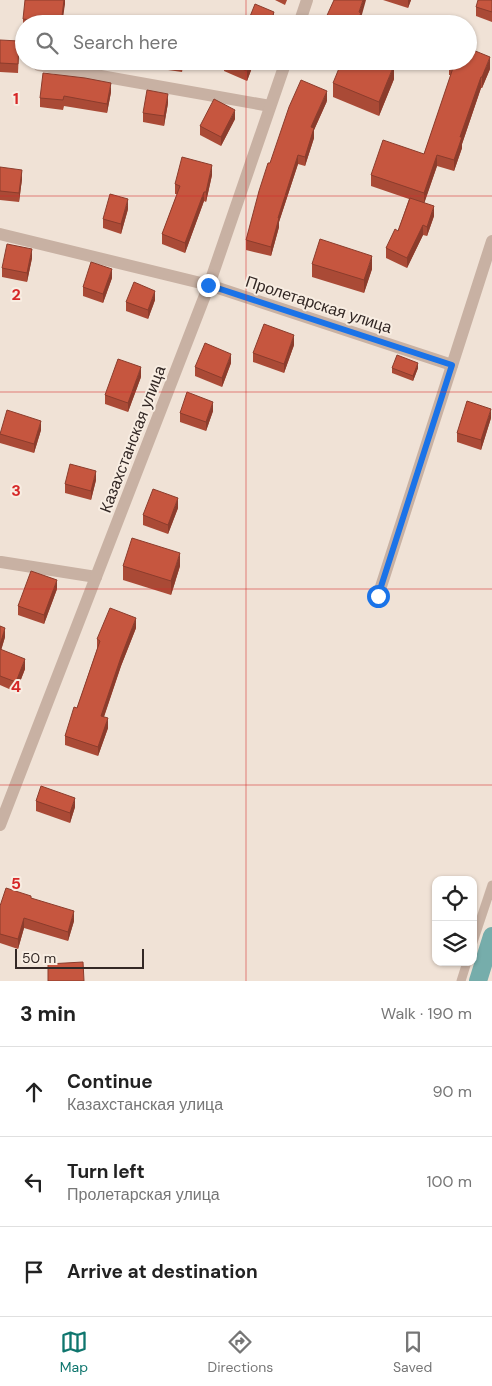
<!DOCTYPE html>
<meta charset="utf-8">
<style>
:root{--surface:#fff;--page:#f2f2f2;--text:#222;--muted:#767676;--line:#e0e0e0;--accent:#0f766e}
body{margin:0;font-family:"DM Sans",sans-serif;background:var(--page);color:var(--text)}
.controls{position:absolute;right:15px;bottom:15px;display:grid;overflow:hidden;border-radius:10px;box-shadow:0 1px 4px #0004}
.controls button{width:45px;height:45px;display:grid;place-items:center;padding:0;border:0;border-bottom:1px solid var(--line);background:var(--surface);color:var(--text);font:25px sans-serif}
.scale{position:absolute;left:15px;bottom:12px;width:129px;box-sizing:border-box;padding-left:5px;border:2px solid #332825;border-top:0;font-size:14px;line-height:18px;white-space:nowrap;color:#332825;-webkit-text-stroke:4px #f8ede2;paint-order:stroke}
.stop{position:absolute;width:15px;height:15px;margin:-11px;border:4px solid #1a73e8;border-radius:50%;background:#fff}
.stop.end{background:#1a73e8;border-color:#fff;box-shadow:0 1px 5px #0008}
.list{margin:0;padding:0;list-style:none}
h2{display:flex;justify-content:space-between;align-items:center;height:65px;margin:0;padding:0 20px;font-size:21px}
h2 small{font-size:16px;font-weight:400;color:var(--muted)}
.list li{display:grid;grid-template-columns:32px 1fr auto;gap:15px;align-items:center;box-sizing:border-box;height:90px;padding:0 20px;border-top:1px solid var(--line)}
.list b{display:block;font-size:19px;white-space:nowrap}
.list p{margin:0;font-size:16px;white-space:nowrap;color:var(--muted)}
.list em{font-size:16px;font-style:normal;color:var(--muted)}
.icon{flex:none;width:28px;height:28px;fill:none;stroke:currentColor;stroke-width:2;stroke-linecap:round;stroke-linejoin:round}
.map{position:relative;flex:none;width:492px;height:981px;overflow:hidden}
.search{position:absolute;background:var(--surface);box-shadow:0 1px 4px #0004;left:15px;right:15px;top:15px;height:55px;display:flex;align-items:center;gap:12px;box-sizing:border-box;padding:0 18px;border-radius:28px;color:var(--muted);font-size:19px}
.sheet{height:335px;background:var(--surface)}
nav{display:flex;justify-content:space-around;align-items:center;box-sizing:border-box;height:70px;border-top:1px solid var(--line);background:var(--surface);font-size:14px;color:var(--muted)}
nav a{display:grid;justify-items:center;gap:2px}
nav .on{color:var(--accent)}
.map>svg:first-child{display:block}
</style>
<div class="map">
<svg width="492" height="981" viewBox="0 0 492 981">
<rect width="100%" height="100%" fill="#f0e2d6"/>
<g fill="none" stroke-linecap="round" stroke-linejoin="round">
<polyline stroke="#76adab" stroke-width="18" points="478,981 492,936"/>
<g stroke="#c8b1a3" stroke-width="9">
<polyline points="473,942 492,885"/>
<polyline points="461,981 467,962"/>
</g>
<g stroke="#c8b1a3" stroke-width="12">
<polyline points="299,24 307,0"/>
<polyline points="39,65 270,106"/>
<polyline points="0,234 209,285 452,365"/>
<polyline points="1,562 96,577"/>
<polyline points="378,596 492,241"/>
<polyline points="0,825 209,285 286,61"/>
</g>
</g>
<g fill="#aa4a36">
<polygon points="65,0 62,24 24,24 24,28 23,28 23,19"/>
<polygon points="275,0 287,0 285,5"/>
<polygon points="383,0 411,0 408,8"/>
<polygon points="492,0 492,22 476,16 476,7"/>
<polygon points="0,40 19,51 18,73 0,72"/>
<polygon points="119,61 184,61 182,72 119,63"/>
<polygon points="224,61 253,61 253,65 247,81 224,71"/>
<polygon points="449,63 490,69 482,88 481,88 462,144 462,148 454,171 437,166 424,203 434,216 427,236 423,235 407,268 386,258 386,248 398,231 409,199 371,186 371,175 424,154 451,75 449,75"/>
<polygon points="394,79 379,116 333,97 333,83"/>
<polygon points="111,92 107,113 64,106 63,110 40,107 40,98"/>
<polygon points="327,101 314,130 314,138 305,166 298,164 279,222 279,227 271,256 246,250 246,240 270,163"/>
<polygon points="168,103 164,126 143,122 143,113"/>
<polygon points="235,119 221,146 200,135 200,126"/>
<polygon points="0,167 22,179 19,202 0,200"/>
<polygon points="212,175 206,202 204,201 185,253 162,244 162,234 177,194 175,194 175,184"/>
<polygon points="128,209 121,234 103,228 103,219"/>
<polygon points="32,258 27,282 2,277 2,268"/>
<polygon points="312,264 372,269 364,293 312,277"/>
<polygon points="112,278 103,303 83,296 83,287"/>
<polygon points="155,300 148,319 126,311 126,302"/>
<polygon points="294,345 284,373 253,362 253,353"/>
<polygon points="231,363 222,387 195,376 195,367"/>
<polygon points="392,368 418,368 413,381 392,373"/>
<polygon points="141,377 128,412 105,404 105,395"/>
<polygon points="213,411 206,431 180,422 180,413"/>
<polygon points="491,418 481,450 457,442 457,433"/>
<polygon points="41,430 34,453 0,443 0,434"/>
<polygon points="96,480 91,500 65,493 65,484"/>
<polygon points="178,508 168,534 143,525 143,515"/>
<polygon points="123,566 180,566 171,595 123,580"/>
<polygon points="57,589 44,624 18,615 18,606"/>
<polygon points="0,626 5,637 1,650 25,669 16,692 0,685"/>
<polygon points="136,628 121,666 104,717 108,728 98,756 65,745 65,736 77,708 97,649 97,639"/>
<polygon points="36,801 75,807 70,823 36,811"/>
<polygon points="31,898 74,921 68,941 24,928 18,949 0,943 0,906"/>
</g>
<g fill="#8b3c2c">
<polygon points="64,0 65,0 65,4 62,24 61,24"/>
<polygon points="363,0 366,0 361,18 361,22 360,24 355,24"/>
<polygon points="408,0 411,0 408,8"/>
<polygon points="274,12 274,21 273,24 270,24"/>
<polygon points="490,57 490,69 482,88 482,77"/>
<polygon points="251,61 253,61 253,65 247,81 247,71"/>
<polygon points="394,65 394,79 379,116 379,102"/>
<polygon points="481,77 481,88 462,144 462,148 454,171 454,160 460,137"/>
<polygon points="111,83 111,92 107,113 107,104"/>
<polygon points="327,91 327,101 314,130 314,138 305,166 305,157 311,127"/>
<polygon points="168,94 168,103 164,126 164,116"/>
<polygon points="235,110 235,119 221,146 221,137"/>
<polygon points="298,155 298,164 279,222 279,227 271,256 271,247 278,218"/>
<polygon points="437,155 437,166 424,204 424,193"/>
<polygon points="212,165 212,175 206,202 206,192"/>
<polygon points="22,170 22,179 19,202 19,193"/>
<polygon points="204,192 204,201 185,253 185,243"/>
<polygon points="128,199 128,209 121,234 121,224"/>
<polygon points="434,206 434,216 427,236 427,227"/>
<polygon points="423,225 423,235 407,268 407,258"/>
<polygon points="32,249 32,258 27,282 27,273"/>
<polygon points="372,256 372,269 364,293 364,280"/>
<polygon points="112,269 112,278 103,303 103,294"/>
<polygon points="155,291 155,300 148,319 148,310"/>
<polygon points="294,335 294,345 284,373 284,364"/>
<polygon points="231,354 231,363 222,387 222,378"/>
<polygon points="418,363 418,368 413,381 413,376"/>
<polygon points="141,367 141,377 128,412 128,403"/>
<polygon points="213,402 213,411 206,431 206,422"/>
<polygon points="491,409 491,418 481,450 481,440"/>
<polygon points="41,421 41,430 34,453 34,444"/>
<polygon points="96,471 96,480 91,500 91,491"/>
<polygon points="178,498 178,508 168,534 168,525"/>
<polygon points="180,553 180,566 171,595 171,581"/>
<polygon points="57,580 57,589 44,624 44,615"/>
<polygon points="136,618 136,628 121,666 101,725 101,716 121,657"/>
<polygon points="5,628 5,637 0,654 0,645"/>
<polygon points="25,659 25,669 16,692 16,682"/>
<polygon points="108,718 108,728 98,756 98,747"/>
<polygon points="75,798 75,807 70,823 70,813"/>
<polygon points="74,911 74,921 68,941 68,932"/>
<polygon points="24,918 24,928 18,949 18,939"/>
</g>
<g fill="#c6563f" stroke="#8b3c2c">
<polygon points="25,0 64,0 61,24 23,19"/>
<polygon points="334,0 363,0 359,12 361,13 355,24 328,24 324,22"/>
<polygon points="478,0 492,0 492,12 476,7"/>
<polygon points="255,4 274,12 270,24 247,24"/>
<polygon points="0,40 19,41 18,64 0,63"/>
<polygon points="468,48 490,57 482,77 481,77 460,137 462,137 454,160 437,155 424,193 371,175 383,140 424,154 454,65 449,63 450,61 468,61"/>
<polygon points="224,61 251,61 247,71 224,62"/>
<polygon points="342,61 384,61 394,65 379,102 333,83"/>
<polygon points="43,73 85,78 111,83 107,104 64,96 63,100 40,98"/>
<polygon points="301,80 327,91 311,127 314,128 305,157 298,155 278,218 279,218 271,247 246,240 259,191 268,163 270,163 289,107"/>
<polygon points="147,90 168,94 164,116 143,113"/>
<polygon points="214,99 235,110 221,137 200,126"/>
<polygon points="182,157 212,165 206,192 204,192 185,243 162,234 180,186 175,184"/>
<polygon points="0,167 22,170 19,193 0,191"/>
<polygon points="110,194 128,199 121,224 103,219"/>
<polygon points="410,198 434,206 427,227 423,225 407,258 386,248 395,229 398,231"/>
<polygon points="320,239 372,256 364,280 312,264"/>
<polygon points="7,244 32,249 27,273 2,268"/>
<polygon points="91,262 112,269 103,294 83,287"/>
<polygon points="134,282 155,291 148,310 126,302"/>
<polygon points="264,324 294,335 284,364 253,353"/>
<polygon points="205,343 231,354 222,378 195,367"/>
<polygon points="397,355 418,363 413,376 392,368"/>
<polygon points="118,359 141,367 128,403 105,395"/>
<polygon points="187,392 213,402 206,422 180,413"/>
<polygon points="467,401 491,409 481,440 457,433"/>
<polygon points="7,410 41,421 34,444 0,434"/>
<polygon points="70,464 96,471 91,491 65,484"/>
<polygon points="153,489 178,498 168,525 143,515"/>
<polygon points="132,538 180,553 171,581 123,566"/>
<polygon points="31,571 57,580 44,615 18,606"/>
<polygon points="110,608 136,618 121,657 101,716 108,718 98,747 65,736 74,707 77,708 100,641 97,639"/>
<polygon points="0,626 5,628 0,645"/>
<polygon points="0,649 25,659 16,682 0,676"/>
<polygon points="41,786 75,798 70,813 36,801"/>
<polygon points="6,888 31,896 31,898 74,911 68,932 24,918 18,939 0,934 0,906"/>
<polygon points="83,962 84,981 48,981 48,964"/>
</g>
<g fill="none" stroke-linecap="round" stroke-linejoin="round">
<polyline stroke="#1a73e8" stroke-width="6" points="208,285 452,365 378,596"/>
</g>
<path fill="none" stroke="#d62828" stroke-width="1" stroke-opacity="0.55" d="M246,0V24M246,61V981M0,196H492M0,392H492M0,589H492M0,785H492"/>
<g text-anchor="middle" stroke-width="4" stroke-linejoin="round" paint-order="stroke">
<g font-size="16" fill="#332825" stroke="#f8ede2">
<text transform="translate(319 304) rotate(18)" y="6">Пролетарская улица</text>
<text transform="translate(132 439) rotate(-69)" y="6">Казахстанская улица</text>
</g>
</g>
<g font-size="16" text-anchor="middle" font-weight="bold" fill="#d62828" stroke="#f8ede2" stroke-width="4" stroke-linejoin="round" paint-order="stroke">
<text x="16" y="104">1</text>
<text x="16" y="300">2</text>
<text x="16" y="496">3</text>
<text x="16" y="692">4</text>
<text x="16" y="889">5</text>
</g>
</svg>
<div class="controls">
<button><svg class="icon" aria-label="locate" viewBox="0 0 24 24"><circle cx="12" cy="12" r="6"/><path d="M12 2v4M12 18v4M2 12h4M18 12h4"/></svg></button>
<button><svg class="icon" aria-label="layers" viewBox="0 0 24 24"><path d="M12 4l9 5-9 5-9-5zM3 14l9 5 9-5"/></svg></button>
</div>
<div class="scale">50 m</div>
<div class="stop" style="left:378px;top:596px"></div>
<div class="stop end" style="left:208px;top:285px"></div>
<div class="search"><svg class="icon" aria-label="search" viewBox="0 0 24 24"><circle cx="10" cy="10" r="6"/><path d="M15 15l6 6"/></svg>Search here</div>
</div>
<section class="sheet">
<h2>3 min<small>Walk · 190 m</small></h2>
<ul class="list">
<li><svg class="icon" aria-label="ahead" viewBox="0 0 24 24"><path d="M12 20V5M6 11l6-6 6 6"/></svg><div><b>Continue</b><p>Казахстанская улица</p></div><em>90 m</em></li>
<li><svg class="icon" aria-label="left" viewBox="0 0 24 24"><path d="M17 20v-9H6M10 6l-5 5 5 5"/></svg><div><b>Turn left</b><p>Пролетарская улица</p></div><em>100 m</em></li>
<li><svg class="icon" aria-label="arrive" viewBox="0 0 24 24"><path d="M6 21V4h12l-3 4 3 4H6"/></svg><div><b>Arrive at destination</b></div></li>
</ul>
</section>
<nav>
<a class="on"><svg class="icon" aria-label="map" viewBox="0 0 24 24"><path d="M3 6l6-2 6 2 6-2v14l-6 2-6-2-6 2zM9 4v14M15 6v14"/></svg>Map</a>
<a><svg class="icon" aria-label="directions" viewBox="0 0 24 24"><path d="M12 3l9 9-9 9-9-9zM9 14v-3h6M13 9l2 2-2 2"/></svg>Directions</a>
<a><svg class="icon" aria-label="saved" viewBox="0 0 24 24"><path d="M7 4h10v16l-5-4-5 4z"/></svg>Saved</a>
</nav>
